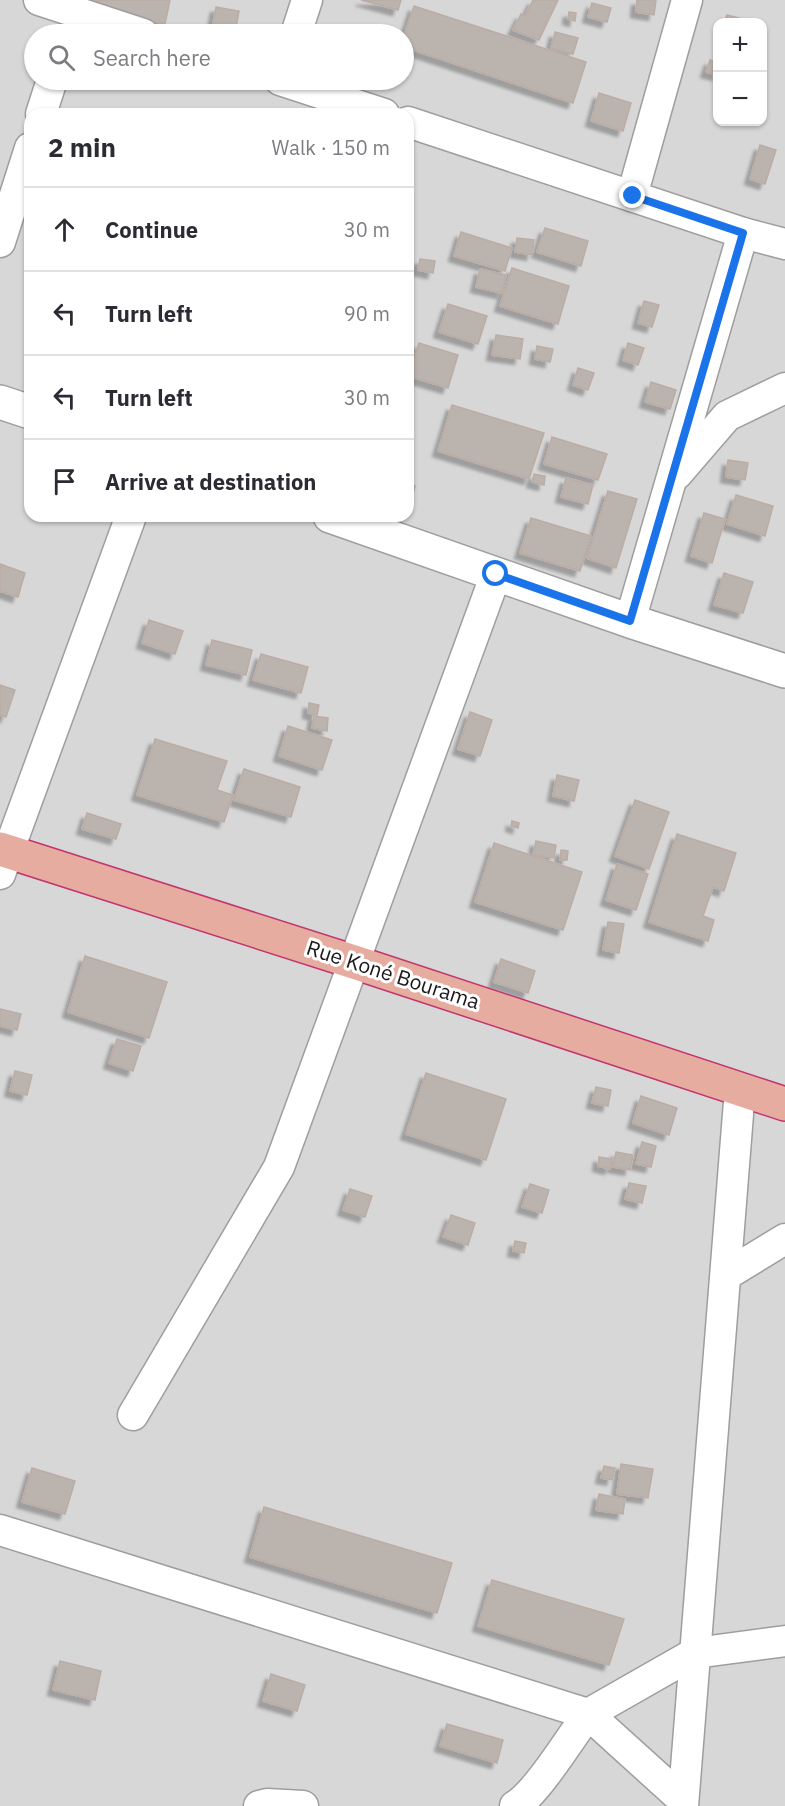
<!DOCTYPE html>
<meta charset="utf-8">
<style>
:root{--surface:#fff;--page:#f7f7f7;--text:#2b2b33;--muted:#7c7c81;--line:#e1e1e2}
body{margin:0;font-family:"IBM Plex Sans",sans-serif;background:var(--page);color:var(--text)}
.controls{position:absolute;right:18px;top:18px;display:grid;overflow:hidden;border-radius:12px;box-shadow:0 2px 4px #0004}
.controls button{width:54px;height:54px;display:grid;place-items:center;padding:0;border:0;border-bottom:2px solid var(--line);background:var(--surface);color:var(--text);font:30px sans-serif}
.stop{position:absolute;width:18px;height:18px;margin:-14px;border:4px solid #1a73e8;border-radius:50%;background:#fff}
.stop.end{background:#1a73e8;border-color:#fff;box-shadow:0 2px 6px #0008}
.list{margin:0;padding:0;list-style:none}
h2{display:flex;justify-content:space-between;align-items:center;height:78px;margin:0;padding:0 24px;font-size:26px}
h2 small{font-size:20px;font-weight:400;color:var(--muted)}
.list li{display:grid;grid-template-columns:39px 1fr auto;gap:18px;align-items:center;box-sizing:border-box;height:84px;padding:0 24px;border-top:2px solid var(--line)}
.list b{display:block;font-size:22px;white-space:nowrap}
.list em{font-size:20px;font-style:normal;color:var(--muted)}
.icon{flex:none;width:33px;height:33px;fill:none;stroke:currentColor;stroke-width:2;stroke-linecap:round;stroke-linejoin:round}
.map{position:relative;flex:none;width:785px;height:1806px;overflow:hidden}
.search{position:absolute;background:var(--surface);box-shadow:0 2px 4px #0004;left:24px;top:24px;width:390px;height:66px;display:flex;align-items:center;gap:15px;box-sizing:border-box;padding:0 21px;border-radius:33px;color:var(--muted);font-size:22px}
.panel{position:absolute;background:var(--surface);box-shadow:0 2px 4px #0004;left:24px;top:108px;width:390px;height:414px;border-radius:18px}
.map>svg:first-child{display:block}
</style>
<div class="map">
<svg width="785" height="1806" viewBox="0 0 785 1806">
<defs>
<filter id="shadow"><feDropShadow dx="-5.5" dy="5.5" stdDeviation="1.5" flood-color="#0004"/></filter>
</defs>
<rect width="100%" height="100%" fill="#ebe7e1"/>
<path fill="#d8d7d7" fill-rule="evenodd" d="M0,0H785V1806H0ZM718,22H762V122H718ZM34,34H404V80H34ZM30,114H408V516H30Z"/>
<g fill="#bbb3ae" stroke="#bbada5" stroke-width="1.5" filter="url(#shadow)">
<polygon points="88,0 170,0 165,24 87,7"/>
<polygon points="361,0 401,0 398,10"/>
<polygon points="533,0 558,0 539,40 513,30 521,14 525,16"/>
<polygon points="637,0 656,0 654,15 636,12"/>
<polygon points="592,3 611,8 607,22 588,17"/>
<polygon points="414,6 586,62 573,103 404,47 404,36"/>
<polygon points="216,7 239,11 235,34 211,34"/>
<polygon points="569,12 576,13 575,21 568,19"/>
<polygon points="727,15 754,22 724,22"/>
<polygon points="555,32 578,38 573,54 551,48"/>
<polygon points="710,60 718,62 718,75 706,72"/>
<polygon points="599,93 631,103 623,131 591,121"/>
<polygon points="760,145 776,150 765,184 750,179"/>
<polygon points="545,228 588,241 581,266 537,252"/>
<polygon points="461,232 512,248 505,271 454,256"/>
<polygon points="517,238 534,240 532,255 515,252"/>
<polygon points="420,259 435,261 433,273 418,270"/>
<polygon points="512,268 569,286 558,324 500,306"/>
<polygon points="480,269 506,275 502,293 476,287"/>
<polygon points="644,301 659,305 652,327 638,323"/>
<polygon points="448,304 487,316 478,344 439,332"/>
<polygon points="496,335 523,339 520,359 492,355"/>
<polygon points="419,343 458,355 448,388 408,376"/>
<polygon points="628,343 644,348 638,365 623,360"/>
<polygon points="537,346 553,349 550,362 535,359"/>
<polygon points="578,368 594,373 588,390 573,385"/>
<polygon points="651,382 676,390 670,409 645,402"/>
<polygon points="452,405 544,433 529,479 438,451"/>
<polygon points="552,437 607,454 598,480 544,464"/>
<polygon points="728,460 748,463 745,480 726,477"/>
<polygon points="534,474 545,476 544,485 532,482"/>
<polygon points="566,478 593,485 588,504 561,497"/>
<polygon points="408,484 415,486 409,508 408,508"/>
<polygon points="608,491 637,499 616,568 587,558"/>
<polygon points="736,495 773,506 765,536 727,524"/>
<polygon points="704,513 725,519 712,563 691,556"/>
<polygon points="531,518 591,536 580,571 520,553"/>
<polygon points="0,564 25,573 18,597 0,591"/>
<polygon points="724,573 753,582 743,613 714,605"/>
<polygon points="149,620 183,631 175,654 142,643"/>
<polygon points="212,640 252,650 246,675 206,665"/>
<polygon points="261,654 308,667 301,693 253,680"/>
<polygon points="0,685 15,690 6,717 0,715"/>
<polygon points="309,703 319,705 317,715 308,713"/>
<polygon points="470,712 492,720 480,756 458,749"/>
<polygon points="314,716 328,718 327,731 312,728"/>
<polygon points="288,726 332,740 322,770 279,756"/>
<polygon points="155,739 227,761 217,790 233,795 224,822 137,795"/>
<polygon points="244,769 300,787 291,817 234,800"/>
<polygon points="557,775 579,780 574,801 553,796"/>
<polygon points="635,800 669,812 649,869 615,856"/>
<polygon points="87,813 121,824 116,839 82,829"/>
<polygon points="512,821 519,823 518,828 511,826"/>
<polygon points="677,834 736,853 724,891 713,887 703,916 714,920 708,941 649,922"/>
<polygon points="536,841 556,845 554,858 533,855"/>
<polygon points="494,843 582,872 563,930 475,902"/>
<polygon points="561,850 568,851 567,860 560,860"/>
<polygon points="617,864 648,874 636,910 606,900"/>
<polygon points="608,922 624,924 619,953 603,950"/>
<polygon points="85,956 167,982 149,1038 68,1012"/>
<polygon points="501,959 535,971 528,993 494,982"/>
<polygon points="0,1009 21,1014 17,1030 0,1026"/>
<polygon points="117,1039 141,1046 133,1071 109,1063"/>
<polygon points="15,1071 32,1075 27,1095 10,1091"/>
<polygon points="426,1073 506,1099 486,1160 406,1134"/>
<polygon points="596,1087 611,1090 608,1106 592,1103"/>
<polygon points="641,1096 677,1108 669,1135 633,1123"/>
<polygon points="642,1142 656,1146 651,1167 636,1164"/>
<polygon points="616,1152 633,1155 630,1170 613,1167"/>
<polygon points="599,1157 612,1159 610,1169 598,1166"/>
<polygon points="629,1183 646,1186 642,1203 625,1199"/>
<polygon points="530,1184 549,1190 542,1213 522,1207"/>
<polygon points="350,1189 372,1196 365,1217 343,1210"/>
<polygon points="451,1215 475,1223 468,1245 443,1237"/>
<polygon points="515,1241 526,1243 524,1253 513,1251"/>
<polygon points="621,1464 653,1469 648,1498 617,1494"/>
<polygon points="604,1466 615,1468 612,1480 601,1478"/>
<polygon points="32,1468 75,1481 65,1514 22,1502"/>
<polygon points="599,1494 625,1499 623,1514 596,1510"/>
<polygon points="264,1507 452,1563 437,1613 250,1557"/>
<polygon points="492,1580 624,1619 609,1665 478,1626"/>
<polygon points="60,1661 101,1671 95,1700 53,1690"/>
<polygon points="271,1674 305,1685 297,1711 263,1701"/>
<polygon points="447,1724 503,1740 497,1763 440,1746"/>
</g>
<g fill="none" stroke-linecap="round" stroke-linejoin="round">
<defs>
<g id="minor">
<polyline points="39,0 143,34"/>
<polyline points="296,34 307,0"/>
<polyline points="280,80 384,114"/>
<polyline points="41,114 52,80"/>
<polyline points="408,122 743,233 785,244"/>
<polyline points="632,196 687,0"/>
<polyline points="0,242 30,148"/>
<polyline points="677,474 727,416 785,388"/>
<polyline points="630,621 743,233"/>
<polyline points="0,874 131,516"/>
<polyline points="726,1275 785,1239"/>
<polyline points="133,1415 279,1167 496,574"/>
<polyline points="0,1530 588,1714 695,1653 785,1641"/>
<polyline points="259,1806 267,1804 303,1806"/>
<path d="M515,1806C537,1793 571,1737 588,1714L683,1800"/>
<polyline points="683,1806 740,1089"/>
</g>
<g id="tertiary">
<polyline points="0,402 30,412"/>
<polyline points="330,516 630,621 785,671"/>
</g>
<polyline id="trunk" points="0,849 354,962 785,1104"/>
</defs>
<use href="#minor" stroke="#9e9e9e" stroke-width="33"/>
<use href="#tertiary" stroke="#9e9e9e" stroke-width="36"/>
<use href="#trunk" stroke="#c2356e" stroke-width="36"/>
<use href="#minor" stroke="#fff" stroke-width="30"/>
<use href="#tertiary" stroke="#fff" stroke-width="33"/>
<use href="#trunk" stroke="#e6aca0" stroke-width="33"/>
</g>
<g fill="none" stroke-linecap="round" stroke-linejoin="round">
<polyline stroke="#1a73e8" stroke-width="8" points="496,574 630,621 743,233 633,196"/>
</g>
<g text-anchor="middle" stroke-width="6" stroke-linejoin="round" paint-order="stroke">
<g font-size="21" fill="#1a1a1a" stroke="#fff">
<text transform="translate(393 975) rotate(18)" y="7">Rue Koné Bourama</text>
</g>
</g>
</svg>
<div class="controls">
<button>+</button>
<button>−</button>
</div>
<div class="stop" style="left:496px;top:574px"></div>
<div class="stop end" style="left:633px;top:196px"></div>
<div class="search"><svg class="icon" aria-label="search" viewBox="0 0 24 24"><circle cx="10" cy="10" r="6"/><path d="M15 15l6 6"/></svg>Search here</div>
<section class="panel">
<h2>2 min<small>Walk · 150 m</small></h2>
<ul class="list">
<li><svg class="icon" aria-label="ahead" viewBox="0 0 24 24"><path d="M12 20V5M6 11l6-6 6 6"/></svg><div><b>Continue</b></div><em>30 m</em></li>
<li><svg class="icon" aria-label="left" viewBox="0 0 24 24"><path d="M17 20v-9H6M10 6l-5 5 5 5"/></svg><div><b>Turn left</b></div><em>90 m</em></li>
<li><svg class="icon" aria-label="left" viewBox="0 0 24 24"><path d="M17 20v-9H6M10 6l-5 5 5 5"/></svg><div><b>Turn left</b></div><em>30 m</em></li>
<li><svg class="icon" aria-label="arrive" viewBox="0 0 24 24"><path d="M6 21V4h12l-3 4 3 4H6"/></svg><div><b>Arrive at destination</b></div></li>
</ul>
</section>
</div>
